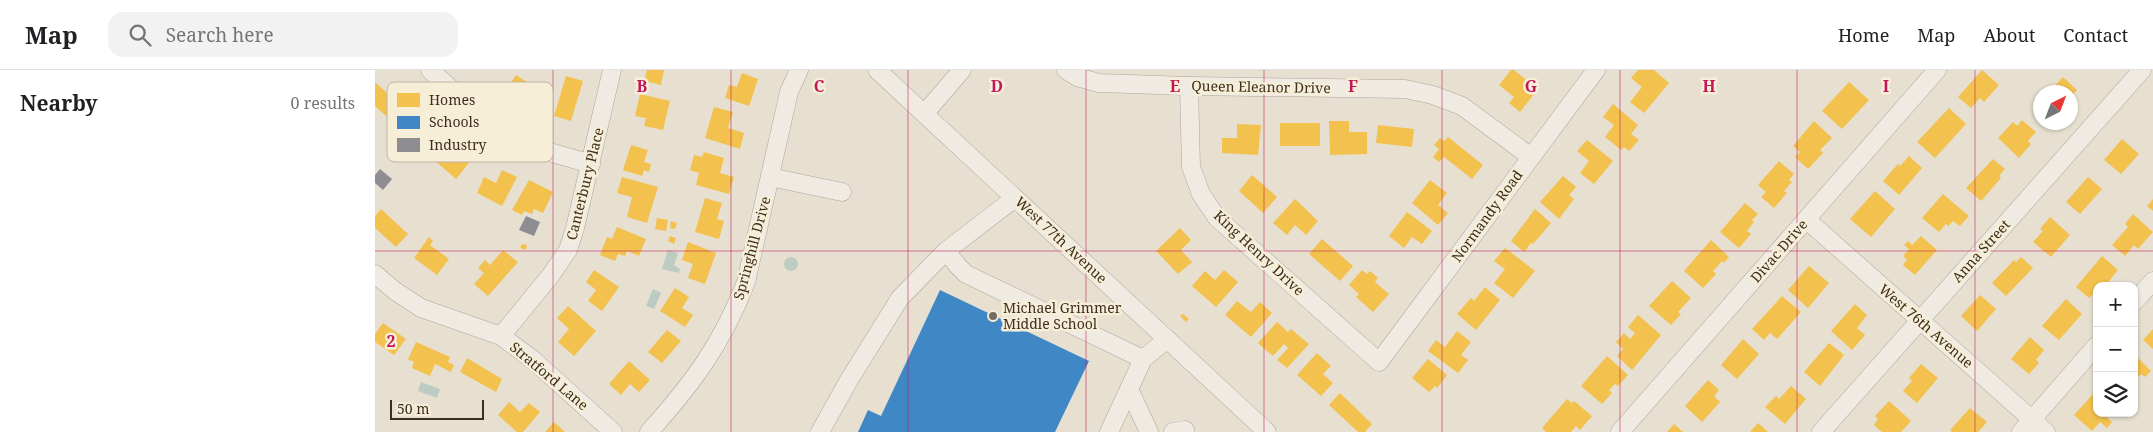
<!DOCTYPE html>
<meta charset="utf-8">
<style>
:root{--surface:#fff;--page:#f2f2f2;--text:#202124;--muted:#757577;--line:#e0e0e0}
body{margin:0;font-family:"Noto Serif",serif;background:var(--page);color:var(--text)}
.controls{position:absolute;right:15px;bottom:15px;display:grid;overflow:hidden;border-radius:10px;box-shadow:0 1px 4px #0004}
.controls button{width:45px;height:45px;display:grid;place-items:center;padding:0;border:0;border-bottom:1px solid var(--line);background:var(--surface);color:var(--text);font:25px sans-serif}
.compass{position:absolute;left:1658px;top:15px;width:45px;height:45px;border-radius:50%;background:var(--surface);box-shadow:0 1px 4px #0004;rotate:42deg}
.scale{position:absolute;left:15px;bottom:12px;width:94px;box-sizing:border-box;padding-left:5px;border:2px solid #3d2e20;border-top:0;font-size:14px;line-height:18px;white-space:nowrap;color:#3d2e20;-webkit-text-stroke:4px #f7eed8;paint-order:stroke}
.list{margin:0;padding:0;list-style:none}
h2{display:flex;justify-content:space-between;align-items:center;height:65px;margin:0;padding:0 20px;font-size:21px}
h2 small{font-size:16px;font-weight:400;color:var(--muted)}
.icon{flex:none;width:28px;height:28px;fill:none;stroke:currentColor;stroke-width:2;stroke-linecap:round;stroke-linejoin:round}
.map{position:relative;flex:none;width:1778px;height:362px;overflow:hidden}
header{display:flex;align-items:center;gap:30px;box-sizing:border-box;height:70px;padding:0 25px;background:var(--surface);border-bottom:1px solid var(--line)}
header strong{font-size:24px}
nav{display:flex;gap:28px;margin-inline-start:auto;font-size:18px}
.search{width:350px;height:45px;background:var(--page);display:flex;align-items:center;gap:12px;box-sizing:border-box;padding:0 18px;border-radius:15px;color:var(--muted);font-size:19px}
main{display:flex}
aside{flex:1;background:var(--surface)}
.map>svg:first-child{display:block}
</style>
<header>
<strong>Map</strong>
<div class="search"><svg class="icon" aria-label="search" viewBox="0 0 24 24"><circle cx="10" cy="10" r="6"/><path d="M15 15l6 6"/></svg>Search here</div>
<nav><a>Home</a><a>Map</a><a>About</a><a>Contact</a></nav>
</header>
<main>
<aside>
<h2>Nearby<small>0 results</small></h2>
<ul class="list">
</ul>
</aside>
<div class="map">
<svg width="1778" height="362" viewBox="0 0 1778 362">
<rect width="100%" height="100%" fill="#e7e0d1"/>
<g fill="#bcccc2">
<polygon points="293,180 303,183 299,195 305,199 304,203 287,199"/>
<circle cx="416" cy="194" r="7"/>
<polygon points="278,219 286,223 279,239 271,236"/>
<polygon points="46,312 65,319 62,328 43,321"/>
</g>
<g fill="#f2c14e">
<polygon points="272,0 289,0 286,15 269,11"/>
<polygon points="1136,0 1139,0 1163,19 1145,42 1134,33 1139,27 1124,15"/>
<polygon points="1263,0 1279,0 1294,13 1269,43 1255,32 1267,17 1256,8"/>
<polygon points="1607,0 1624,15 1609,32 1605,28 1596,38 1583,27"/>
<polygon points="367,3 383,9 374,36 350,28 354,15 362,17"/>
<polygon points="141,5 163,19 152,36 130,21"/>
<polygon points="191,6 208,11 196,51 179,46"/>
<polygon points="1688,7 1702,20 1696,27 1696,22 1674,22"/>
<polygon points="0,12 12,23 20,14 31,24 11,46 0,36"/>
<polygon points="1474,12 1494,30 1467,59 1447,41"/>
<polygon points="265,24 295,31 288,60 269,56 271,48 260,46"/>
<polygon points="1666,32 1666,42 1661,38"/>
<polygon points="1238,34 1263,55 1256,64 1264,70 1254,81 1249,77 1246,80 1230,67 1239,55 1228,47"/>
<polygon points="339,37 358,42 353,58 369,63 365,79 330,68"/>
<polygon points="1574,38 1591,54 1560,88 1542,72"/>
<polygon points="1647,50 1661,62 1653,71 1656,74 1644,88 1623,68 1638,52 1642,56"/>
<polygon points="954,51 974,51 974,62 992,62 992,84 955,85"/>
<polygon points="1439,51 1457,68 1445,80 1448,83 1433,99 1420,87 1425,82 1418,76"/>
<rect x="905" y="53" width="40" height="23"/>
<polygon points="862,54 886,55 883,85 847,83 847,68 862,68"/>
<polygon points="1003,55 1039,59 1037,77 1001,73"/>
<polygon points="1073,67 1108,95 1097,109 1069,87 1064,92 1058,87 1064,79 1059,75 1065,68 1069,71"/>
<polygon points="1747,69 1764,84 1746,104 1729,90"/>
<polygon points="1212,70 1238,91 1219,114 1205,103 1214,91 1202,81"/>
<polygon points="89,74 101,84 81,109 59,90 70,76 80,85"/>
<polygon points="256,75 273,80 269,92 276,94 274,102 269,100 267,106 248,100"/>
<polygon points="329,82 349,88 345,103 359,107 354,124 321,115 324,103 315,100 319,85 327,87"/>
<polygon points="1534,86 1547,98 1524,125 1508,111 1523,94 1525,96"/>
<polygon points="1618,89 1630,99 1624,106 1626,108 1606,131 1591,118"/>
<polygon points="1404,91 1419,104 1414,110 1417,112 1409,121 1412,123 1399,138 1386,127 1391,122 1383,115"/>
<polygon points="127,100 142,107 127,136 102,123 109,107 121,113"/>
<polygon points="877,105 902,127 888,143 864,121"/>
<polygon points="1188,106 1201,117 1194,125 1199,129 1184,149 1165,132"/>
<polygon points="247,107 283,117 272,153 252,147 257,127 242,123"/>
<polygon points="1713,107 1727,119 1705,144 1691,132"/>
<polygon points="154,110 178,122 168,143 159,139 157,144 149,141 147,145 137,140"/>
<polygon points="1055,110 1072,123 1063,135 1073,143 1063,155 1037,133"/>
<polygon points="1500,121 1520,139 1496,167 1475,149"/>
<polygon points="1568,124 1594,146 1585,156 1578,151 1573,156 1571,154 1564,162 1547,148"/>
<polygon points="330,128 347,133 342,149 349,151 344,169 320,162"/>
<polygon points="920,129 943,151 931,165 920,155 912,165 898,153"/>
<polygon points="1778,129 1778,141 1772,136"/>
<polygon points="1370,133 1383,144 1377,150 1379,152 1372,161 1376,164 1364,178 1345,162"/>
<polygon points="6,139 33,164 21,177 0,158 0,146"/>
<polygon points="1160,139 1176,153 1158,174 1156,173 1149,182 1136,171"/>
<polygon points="1032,142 1057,161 1047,174 1037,167 1029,178 1014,166"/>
<polygon points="1758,144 1778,162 1763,179 1759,175 1750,186 1737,175 1753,157 1750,154"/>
<polygon points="1675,147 1695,165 1676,187 1658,172 1668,161 1665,159"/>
<polygon points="282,148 293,150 291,161 280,159"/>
<polygon points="296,151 302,153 300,159 295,158"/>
<polygon points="242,157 271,169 264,186 252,181 250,186 243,184 240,191 225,185 232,167 237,169"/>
<polygon points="805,158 816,170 806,180 817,192 803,204 781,181"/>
<polygon points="295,166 301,168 299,174 293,171"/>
<polygon points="1546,166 1562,180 1540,205 1528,195 1532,190 1528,186 1534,179 1529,175 1533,171 1537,175"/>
<polygon points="54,167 58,171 55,175 74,189 62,205 39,188"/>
<polygon points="947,169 978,196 965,211 934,184"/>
<polygon points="1336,170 1354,187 1349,193 1347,191 1338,201 1341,204 1328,218 1309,201"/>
<polygon points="313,172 341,183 330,214 313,208 318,194 307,190"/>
<polygon points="147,174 152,175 151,180 145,178"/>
<polygon points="1130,178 1160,201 1138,228 1119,213 1130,199 1119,191"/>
<polygon points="128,180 143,192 113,226 99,214 109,203 103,198 110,190 115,195"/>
<polygon points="1727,186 1743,200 1730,216 1722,216 1722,225 1719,223 1714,228 1701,217"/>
<polygon points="1646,187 1658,198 1631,226 1617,213 1639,190 1641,192"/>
<polygon points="1434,196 1454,213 1433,238 1413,220"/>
<polygon points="219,200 244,217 227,241 213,231 221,220 211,212"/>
<polygon points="849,200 863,212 841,237 817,216 830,201 840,210"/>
<polygon points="987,200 992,204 995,201 1003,208 1000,212 1014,224 998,242 981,227 984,224 974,215"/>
<polygon points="1297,211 1316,228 1303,242 1306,244 1296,255 1274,236"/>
<polygon points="1110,217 1125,230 1101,260 1082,244 1096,228 1099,231"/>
<polygon points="300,218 314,227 307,238 318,245 310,257 285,241"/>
<polygon points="1605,225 1621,239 1602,261 1586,246"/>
<polygon points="1407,226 1426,242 1402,269 1395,263 1389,270 1377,259"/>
<polygon points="1691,229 1707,244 1684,270 1667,256"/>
<polygon points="862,231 876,242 885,232 897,243 876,267 850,245"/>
<polygon points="1480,234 1492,245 1482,258 1490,265 1477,280 1456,261"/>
<polygon points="193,236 221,261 199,286 183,272 194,259 182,248"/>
<polygon points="808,244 814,249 811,252 805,246"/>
<polygon points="1263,245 1286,265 1257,300 1242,286 1248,279 1241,272 1249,263 1255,269 1260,263 1253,257"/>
<polygon points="902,252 913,262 916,259 934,274 912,298 902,290 913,278 909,274 898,286 883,273"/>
<polygon points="8,253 31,269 19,285 0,272 0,264"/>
<polygon points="1778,259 1778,279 1768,270"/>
<polygon points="292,260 306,271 287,293 273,282"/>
<polygon points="1082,261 1096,272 1086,285 1093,290 1083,303 1053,281 1061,270 1070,277"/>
<polygon points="1655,267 1669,280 1661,290 1664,293 1654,304 1636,289"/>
<polygon points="1368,269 1384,284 1362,309 1346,295"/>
<polygon points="41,272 75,287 73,292 79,295 76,302 60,294 55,306 37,298 39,292 33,289"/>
<polygon points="1454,273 1469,285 1445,316 1429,302"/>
<polygon points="942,283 956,296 948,304 958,313 946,326 922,305"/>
<polygon points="1759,284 1776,301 1770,307 1766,304 1759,311"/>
<polygon points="1232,286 1253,305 1243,316 1240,314 1234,320 1237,323 1227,334 1206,316"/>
<polygon points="92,288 127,309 121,322 85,302"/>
<polygon points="1053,289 1072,305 1062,318 1060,316 1054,322 1037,308"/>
<polygon points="254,291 275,310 264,322 255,314 246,325 234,314"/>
<polygon points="1546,294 1563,308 1542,333 1528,321 1537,311 1534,308"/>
<polygon points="1333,310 1344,320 1339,326 1345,332 1327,352 1310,336"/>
<polygon points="1416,316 1431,329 1410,354 1390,337 1401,326 1404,329"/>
<polygon points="1720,322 1722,324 1722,343 1731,343 1729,345 1737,352 1732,358 1725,352 1717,361 1699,345"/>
<polygon points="965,323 997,354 990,362 983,362 954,335"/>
<polygon points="1192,329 1197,333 1199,331 1217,346 1205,360 1201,356 1196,362 1171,362 1167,358"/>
<polygon points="1514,331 1536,351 1526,362 1507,362 1499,355 1503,349 1500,346"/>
<polygon points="134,332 145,342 154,333 165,342 148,362 142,362 123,345"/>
<polygon points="1595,338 1612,352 1603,362 1577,362 1575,360"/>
<polygon points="179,352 190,362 170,362"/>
<polygon points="1383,353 1393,362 1375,362"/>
<polygon points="1299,354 1308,362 1292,362"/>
</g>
<polygon fill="#3f88c5" points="565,220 714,291 680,362 483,362 493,340 506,346"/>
<g fill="#8d8d92">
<polygon points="5,99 17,109 8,120 0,113 0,105"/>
<polygon points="151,146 165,152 159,166 144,160"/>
</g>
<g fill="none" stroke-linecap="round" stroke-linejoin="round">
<defs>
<g id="minor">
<polyline points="55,0 113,52 157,77 216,94"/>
<polyline points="502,0 892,362"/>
<polyline points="691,0 702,7 724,13 814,16 1030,19 1058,25 1087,36 1156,87"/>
<polyline points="814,16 816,97 826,124 842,148 1004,292 1221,0"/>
<polyline points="550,43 587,0"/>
<polyline points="395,107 467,122"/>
<polyline points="1432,150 1671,362"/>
<polyline points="571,181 583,196 591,204 768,289"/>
<polyline points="0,204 20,221 46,238 126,266 157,289 238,362"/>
<polyline points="1759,232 1778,211"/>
<polyline points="126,266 176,205 193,180 200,158 237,0"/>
<polyline points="754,319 774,362"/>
<path d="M274,362C318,313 347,274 371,212L414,22L424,0"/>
<polyline points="445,362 474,310 525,228 571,181 640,128"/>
<polyline points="734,362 768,289 792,269"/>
<polyline points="798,362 810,360 810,362"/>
<polyline points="1245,362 1562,0"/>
<polyline points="1446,362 1767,0"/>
<polyline points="1646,362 1722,275"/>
</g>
</defs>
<use href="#minor" stroke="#ada599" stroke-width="19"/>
<use href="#minor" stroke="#efebe3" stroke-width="18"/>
</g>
<path fill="none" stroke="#c2185b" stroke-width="1" stroke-opacity="0.55" d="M178,0V362M356,0V362M533,0V362M711,0V362M889,0V362M1067,0V362M1245,0V362M1422,0V362M1600,0V362M0,181H1778"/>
<circle fill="#786c5e" stroke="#f7eed8" stroke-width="2" cx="618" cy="246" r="5"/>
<g text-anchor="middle" stroke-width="5" stroke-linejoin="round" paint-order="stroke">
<g font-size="14" fill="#3d2e20" stroke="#f7eed8">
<text transform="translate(886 17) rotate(1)" y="5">Queen Eleanor Drive</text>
<text transform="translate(210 114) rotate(-76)" y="5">Canterbury Place</text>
<text transform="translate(1112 146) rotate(-54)" y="5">Normandy Road</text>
<text transform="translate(686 170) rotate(43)" y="5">West 77th Avenue</text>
<text transform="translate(377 178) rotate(-75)" y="5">Springhill Drive</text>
<text transform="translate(1404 181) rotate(-49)" y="5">Divac Drive</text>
<text transform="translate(1606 181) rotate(-48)" y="5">Anna Street</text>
<text transform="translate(884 183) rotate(43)" y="5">King Henry Drive</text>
<text transform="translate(1551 256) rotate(41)" y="5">West 76th Avenue</text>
<text transform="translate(174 306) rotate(40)" y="5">Stratford Lane</text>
</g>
<g font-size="14" fill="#3d2e20" stroke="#f7eed8" text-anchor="start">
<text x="628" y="243">Michael Grimmer<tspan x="628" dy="16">Middle School</tspan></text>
</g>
</g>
<rect x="12" y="12" width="166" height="80" rx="8" fill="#f7eed8" stroke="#bfb4a1" stroke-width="1"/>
<rect x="22" y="23" width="23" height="14" fill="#f2c14e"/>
<rect x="22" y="46" width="23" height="13" fill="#3f88c5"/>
<rect x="22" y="68" width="23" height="14" fill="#8d8d92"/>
<g font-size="14" fill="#3d2e20">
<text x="54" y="35">Homes</text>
<text x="54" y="57">Schools</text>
<text x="54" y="80">Industry</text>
</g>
<g font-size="16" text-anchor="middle" font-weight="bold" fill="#c2185b" stroke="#f7eed8" stroke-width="5" stroke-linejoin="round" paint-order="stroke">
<text x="267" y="22">B</text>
<text x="444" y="22">C</text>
<text x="622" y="22">D</text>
<text x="800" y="22">E</text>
<text x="978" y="22">F</text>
<text x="1156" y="22">G</text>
<text x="1334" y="22">H</text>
<text x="1511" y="22">I</text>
<text x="16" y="277">2</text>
</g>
</svg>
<div class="controls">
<button>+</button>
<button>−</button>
<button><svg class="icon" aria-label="layers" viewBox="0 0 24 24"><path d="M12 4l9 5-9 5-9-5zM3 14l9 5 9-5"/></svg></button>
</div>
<svg class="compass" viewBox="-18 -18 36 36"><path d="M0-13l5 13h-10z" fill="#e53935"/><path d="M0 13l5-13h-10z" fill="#757577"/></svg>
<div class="scale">50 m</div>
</div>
</main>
